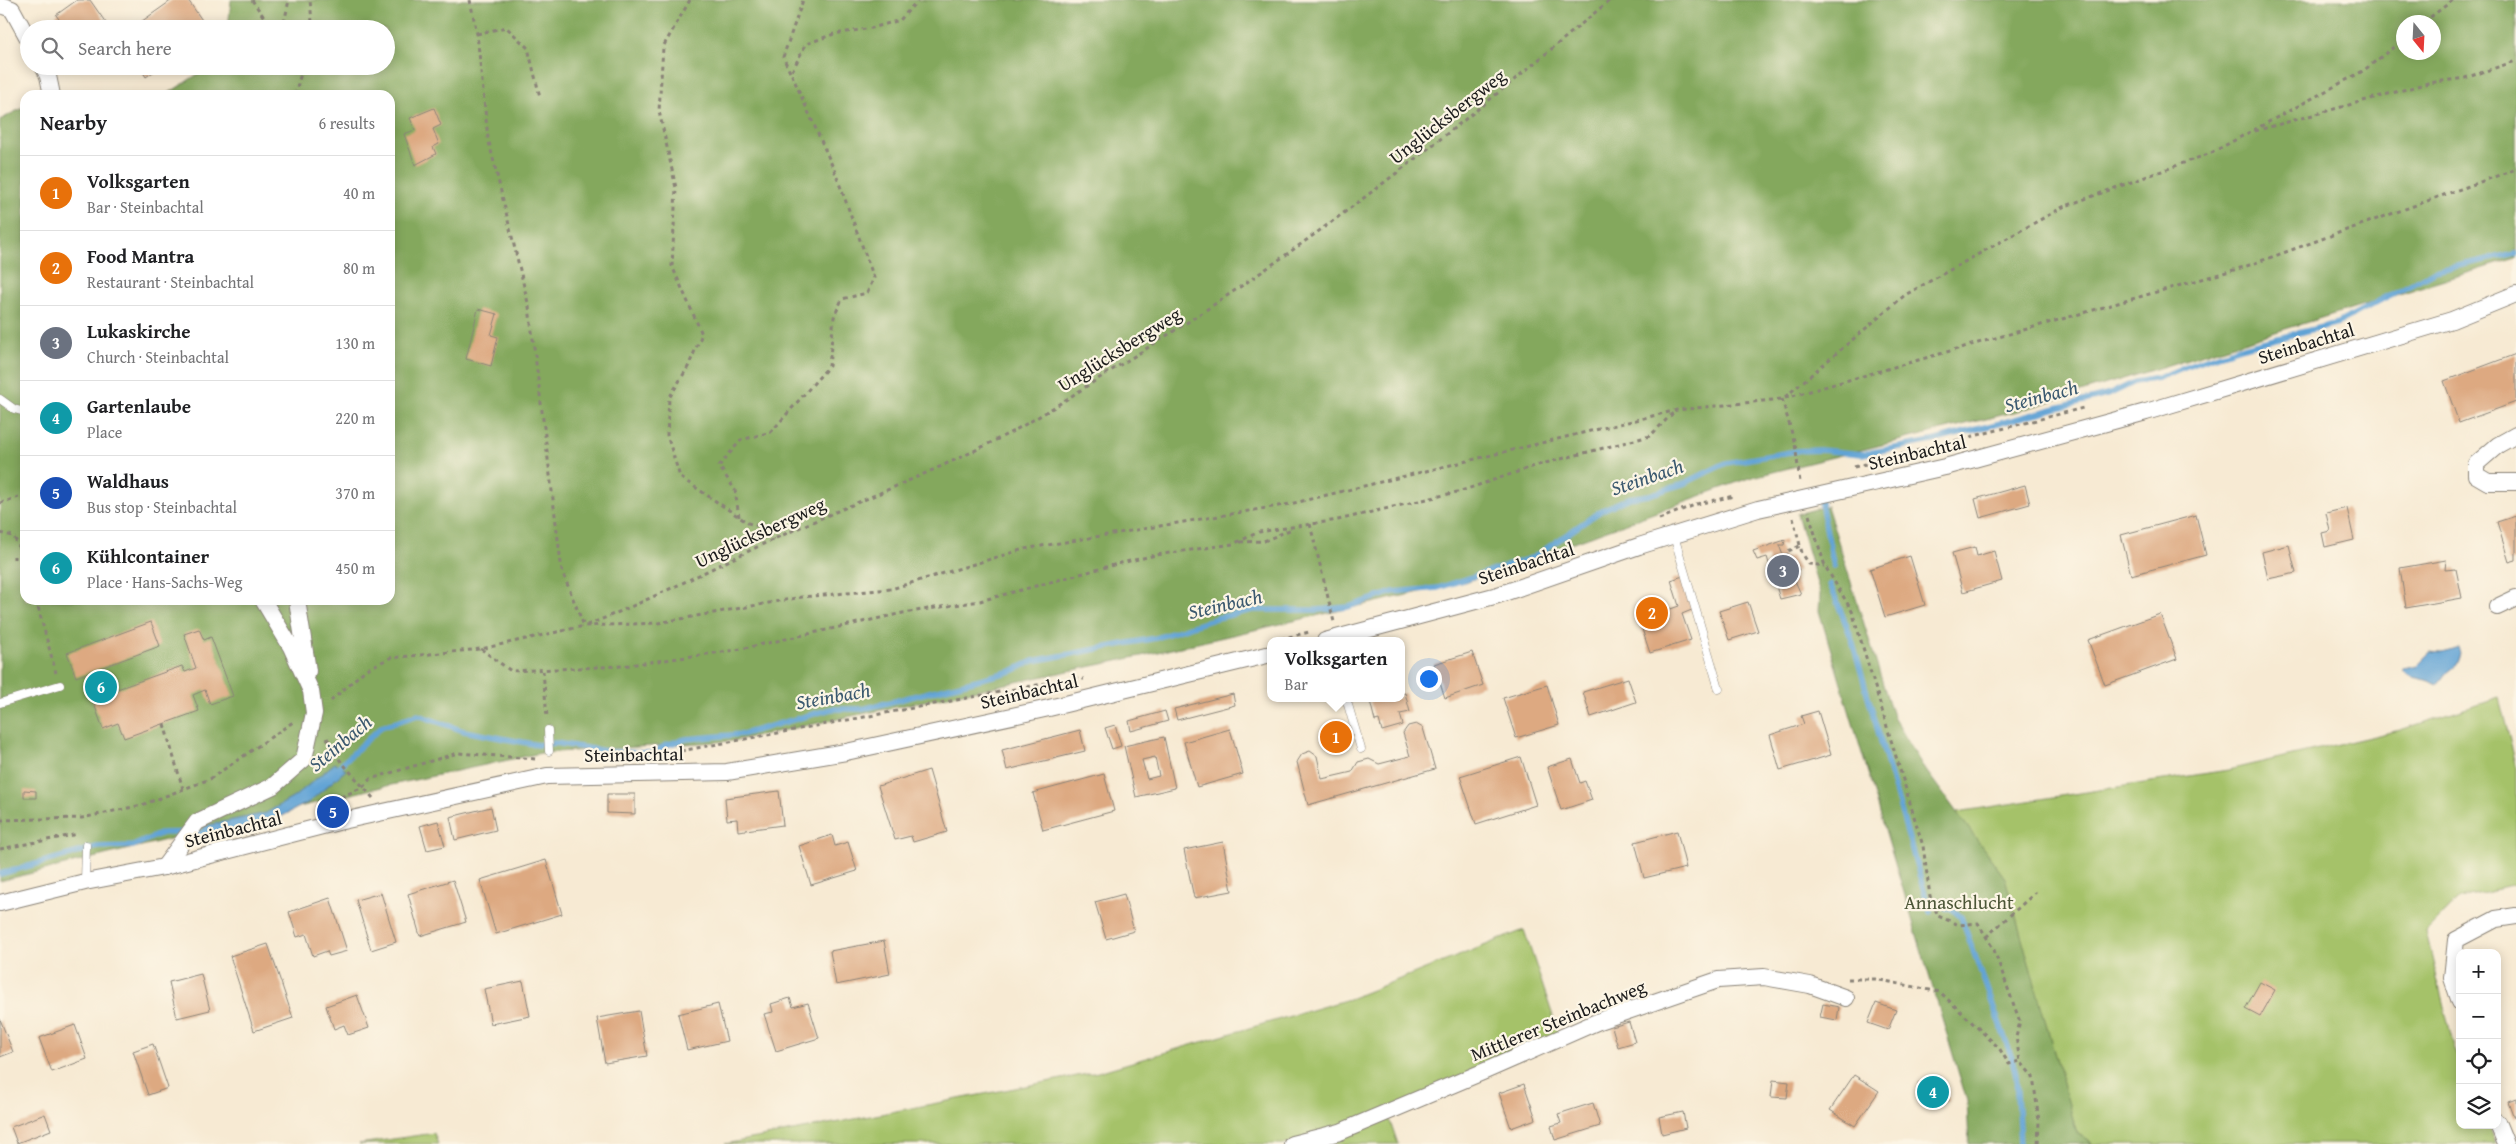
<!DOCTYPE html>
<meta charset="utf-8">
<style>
:root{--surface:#fff;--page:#f2f2f2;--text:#202124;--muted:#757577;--line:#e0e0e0;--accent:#1f6fb2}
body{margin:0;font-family:"Gentium Book Plus",serif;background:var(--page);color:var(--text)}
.controls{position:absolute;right:15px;bottom:15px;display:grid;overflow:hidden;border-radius:10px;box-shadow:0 2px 12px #0003}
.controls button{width:45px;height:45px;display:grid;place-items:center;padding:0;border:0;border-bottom:1px solid var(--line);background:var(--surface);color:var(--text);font:25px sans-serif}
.compass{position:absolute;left:2396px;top:15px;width:45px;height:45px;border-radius:50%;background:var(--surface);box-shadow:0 2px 12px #0003;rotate:162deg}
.you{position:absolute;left:1428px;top:678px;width:18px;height:18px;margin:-12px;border:4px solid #fff;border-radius:50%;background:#1a73e8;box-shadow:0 0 0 8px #1a73e833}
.badge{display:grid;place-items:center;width:32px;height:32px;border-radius:50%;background:var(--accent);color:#fff;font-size:16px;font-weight:700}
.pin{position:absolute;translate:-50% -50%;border:2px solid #fff;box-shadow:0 1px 5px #0006}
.popup{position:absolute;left:1267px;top:637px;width:138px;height:65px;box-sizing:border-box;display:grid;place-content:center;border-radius:10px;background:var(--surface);filter:drop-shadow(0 1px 4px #0005);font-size:16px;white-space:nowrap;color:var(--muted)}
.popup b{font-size:19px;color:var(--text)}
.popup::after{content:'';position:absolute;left:50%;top:100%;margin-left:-10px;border:10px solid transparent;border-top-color:var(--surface)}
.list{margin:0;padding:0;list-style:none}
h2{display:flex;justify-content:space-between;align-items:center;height:65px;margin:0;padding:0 20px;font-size:21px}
h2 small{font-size:16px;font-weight:400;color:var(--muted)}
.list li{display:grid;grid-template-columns:32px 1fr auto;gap:15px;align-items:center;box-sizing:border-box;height:75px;padding:0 20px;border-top:1px solid var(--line)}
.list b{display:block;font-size:19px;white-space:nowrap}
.list p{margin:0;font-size:16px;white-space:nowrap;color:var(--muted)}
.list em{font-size:16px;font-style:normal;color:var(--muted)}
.icon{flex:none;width:28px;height:28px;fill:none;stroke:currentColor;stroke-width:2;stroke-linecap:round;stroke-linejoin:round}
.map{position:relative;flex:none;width:2516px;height:1144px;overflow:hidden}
.search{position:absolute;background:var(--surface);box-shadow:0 2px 12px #0003;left:20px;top:20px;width:375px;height:55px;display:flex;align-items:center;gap:12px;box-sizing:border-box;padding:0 18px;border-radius:28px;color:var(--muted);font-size:19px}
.panel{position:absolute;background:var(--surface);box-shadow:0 2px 12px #0003;left:20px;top:90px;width:375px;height:515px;border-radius:15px}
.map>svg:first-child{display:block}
</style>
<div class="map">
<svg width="2516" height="1144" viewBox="0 0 2516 1144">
<rect width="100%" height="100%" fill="#fcf5e5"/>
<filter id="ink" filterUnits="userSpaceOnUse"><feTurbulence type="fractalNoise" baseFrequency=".02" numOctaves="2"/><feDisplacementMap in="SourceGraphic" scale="10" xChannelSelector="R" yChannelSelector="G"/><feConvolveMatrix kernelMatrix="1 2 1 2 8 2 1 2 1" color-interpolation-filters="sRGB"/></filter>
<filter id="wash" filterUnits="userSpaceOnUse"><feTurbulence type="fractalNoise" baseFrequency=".0096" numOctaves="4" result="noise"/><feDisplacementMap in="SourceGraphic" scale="20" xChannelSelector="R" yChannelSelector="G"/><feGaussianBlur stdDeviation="1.12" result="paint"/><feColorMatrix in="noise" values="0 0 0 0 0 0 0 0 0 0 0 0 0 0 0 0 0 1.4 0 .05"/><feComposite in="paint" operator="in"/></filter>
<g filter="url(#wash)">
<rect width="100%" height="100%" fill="#f7ead3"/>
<g fill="#a5c269" stroke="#606f42">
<polygon points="2499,698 2516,764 2516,885 2459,898 2426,932 2454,1048 2460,1061 2460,1125 2487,1125 2495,1144 2093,1144 2077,1133 1957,812 2228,770 2400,730"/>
<polygon points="1524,930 1559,1034 1389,1118 1398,1144 725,1144 1098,1072 1349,999"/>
<polygon points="434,1133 438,1144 359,1144"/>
</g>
<g fill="#84a85d" stroke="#50623c" fill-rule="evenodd">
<path d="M231,0H2516V258L2022,410L1749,478L1468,581L1141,656L732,741L541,753L368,790L0,881V120L22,108L25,113V600H390V95H166L210,66H386V29H228ZM2404,22H2434V52H2404Z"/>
<polygon points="1827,506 1893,716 1922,765 2005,878 2077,1133 2093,1144 1969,1144 1967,1101 1819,611 1820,594 1797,514"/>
</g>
<g fill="#61a3d5" stroke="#3e6078">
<polygon points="2458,648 2460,653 2456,665 2447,672 2437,685 2430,681 2412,677 2403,671 2405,668 2417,665 2430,652 2443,653"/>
<polygon points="335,763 346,770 309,802 271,822 201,841 204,826 266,813 294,797"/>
</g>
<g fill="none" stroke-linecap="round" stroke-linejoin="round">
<g stroke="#61a3d5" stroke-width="5.5">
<polyline points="1820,498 1834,567"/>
<polyline points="1830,584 1851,637 1930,912"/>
<polyline points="334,771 381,727 418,715 464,731 538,745 555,743 612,752 653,753 666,745 686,739 743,734 831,709 863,709 1012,671 1033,661 1156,638 1217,618 1253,610 1318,610 1348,607 1393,592 1438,588 1534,557 1602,510 1629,498 1649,495 1683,484 1726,463 1796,451 1820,450 1862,454 1932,441 2110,394 2135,382 2158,378 2194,363 2243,347 2338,323 2435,271 2516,253"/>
<polyline points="0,874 97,847 133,846 162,833 210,832"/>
<polyline points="1946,908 1951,908 1961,917 2011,1055 2016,1075 2020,1144"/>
</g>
</g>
<g id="blocks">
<g fill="#dda981" fill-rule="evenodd">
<polygon points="77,0 90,0 106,23 98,29 66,29 56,15"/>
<polygon points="172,0 188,0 206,26 203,29 141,29 138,24"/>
<polygon points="139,66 162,66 146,77"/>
<polygon points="434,108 441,125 433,129 439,144 433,147 436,154 415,165 404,134 415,130 410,118"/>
<polygon points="478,309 497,314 491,335 498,337 491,366 466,359"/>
<polygon points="2516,354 2516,402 2459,423 2444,381"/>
<polygon points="2025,485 2030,504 1980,518 1975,499"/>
<polygon points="2347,508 2354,540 2325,547 2322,533 2330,531 2326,513"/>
<polygon points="2196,515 2206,555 2131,575 2121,535"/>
<polygon points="2516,516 2516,560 2509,562 2497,522"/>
<polygon points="1785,540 1784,545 1779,545 1784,558 1791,556 1799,570 1791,572 1801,594 1780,599 1767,557 1757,560 1753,551"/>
<polygon points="2289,545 2296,573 2268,579 2262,552"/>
<polygon points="1975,547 1977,556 1994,551 2002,581 1963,592 1952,553"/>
<polygon points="1910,556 1925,605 1885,617 1870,569"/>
<polygon points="2446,560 2445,570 2456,569 2462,598 2406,608 2400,568"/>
<polygon points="1683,576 1694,609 1682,614 1691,640 1650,653 1639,620 1679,606 1671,580"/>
<polygon points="1748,602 1758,631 1729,640 1719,611"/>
<polygon points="2160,614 2177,659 2105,685 2088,640"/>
<polygon points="151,622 160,646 76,677 67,653"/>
<polygon points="199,629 204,640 211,637 233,696 210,704 205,690 193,695 199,711 124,738 118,723 103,729 92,698 182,666 185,672 196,668 184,634"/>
<polygon points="1472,652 1483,685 1445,698 1434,664"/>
<polygon points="110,678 113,688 92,695 89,686"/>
<polygon points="1628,678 1636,702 1591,717 1583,692"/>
<polygon points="1547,685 1559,725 1516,738 1503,698"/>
<polygon points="1405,693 1410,712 1400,714 1403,725 1382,731 1379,720 1375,721 1370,701 1380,698 1401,698 1401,694"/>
<polygon points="1233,694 1235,705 1177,720 1174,709"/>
<polygon points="1165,711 1168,721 1131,731 1129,721"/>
<polygon points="1818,711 1831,755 1780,770 1770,735 1804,724 1801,716"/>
<polygon points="1416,724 1423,728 1435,769 1308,805 1297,762 1302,754 1310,751 1317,756 1322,779 1352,772 1358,762 1369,759 1379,764 1410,756 1403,733 1408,726"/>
<polygon points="1115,725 1121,746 1112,749 1105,728"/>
<polygon points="1230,729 1243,774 1197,787 1184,742"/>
<polygon points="1080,730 1085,751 1007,770 1002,750"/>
<path d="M1164,737L1175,788L1136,797L1124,746ZM1155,757L1159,776L1147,779L1142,760Z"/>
<polygon points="1521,757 1536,805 1476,824 1460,776"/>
<polygon points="1572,759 1580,783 1585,781 1592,800 1561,810 1547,767"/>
<polygon points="929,770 947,832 913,842 911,836 895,840 878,786"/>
<polygon points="1104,774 1114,811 1043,830 1033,793"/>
<polygon points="24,790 36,791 36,798 24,798"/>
<polygon points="779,791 783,825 738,831 737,819 727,820 725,798"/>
<polygon points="607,794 635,794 635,814 607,813"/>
<polygon points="491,807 496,830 455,840 450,817"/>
<polygon points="438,821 445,846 427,850 420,826"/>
<polygon points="1677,831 1686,868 1644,878 1635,842"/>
<polygon points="832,835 835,846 848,842 857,871 811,885 799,846"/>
<polygon points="1223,842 1232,891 1194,898 1184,850"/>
<polygon points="546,860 562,914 496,934 480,880"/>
<polygon points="453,880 466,922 420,936 408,894"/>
<polygon points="381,893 396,942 371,950 356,900"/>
<polygon points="1124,894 1134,931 1106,939 1095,902"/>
<polygon points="330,898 347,951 329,956 327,951 313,956 306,934 297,937 289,912"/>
<polygon points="884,941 890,974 836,985 830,951"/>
<polygon points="268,944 293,1018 254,1031 230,956"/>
<polygon points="201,974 210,1010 177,1018 169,982"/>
<polygon points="523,981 530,1016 491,1024 484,989"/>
<polygon points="2260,982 2275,990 2260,1017 2245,1009"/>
<polygon points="357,995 369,1028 348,1035 344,1025 334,1029 326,1006"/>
<polygon points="790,998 793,1007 808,1003 819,1038 776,1051 764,1014 773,1012 771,1004"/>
<polygon points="1876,1003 1896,1010 1888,1030 1868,1023"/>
<polygon points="718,1004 727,1041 687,1050 678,1014"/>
<polygon points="1823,1004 1839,1007 1837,1020 1820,1017"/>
<polygon points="639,1011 647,1056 605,1063 597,1018"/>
<polygon points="0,1019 13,1052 0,1057"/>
<polygon points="1629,1022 1635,1042 1618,1047 1612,1027"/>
<polygon points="75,1025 87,1059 52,1072 39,1038"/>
<polygon points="153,1044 168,1088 148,1095 133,1051"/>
<polygon points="1854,1075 1879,1091 1855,1126 1830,1110"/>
<polygon points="1939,1076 1948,1101 1927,1108 1918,1083"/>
<polygon points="1773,1080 1789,1082 1787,1098 1771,1097"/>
<polygon points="1524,1084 1536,1119 1511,1128 1499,1093"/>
<polygon points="2516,1098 2516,1117 2514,1118 2508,1101"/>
<polygon points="1593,1103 1600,1126 1555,1140 1551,1126 1561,1123 1558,1114"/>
<polygon points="1683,1112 1686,1128 1662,1134 1659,1117"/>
<polygon points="45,1114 51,1130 17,1143 11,1127"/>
</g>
</g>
</g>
<g filter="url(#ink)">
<use href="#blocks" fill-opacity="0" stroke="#8a8378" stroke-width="1"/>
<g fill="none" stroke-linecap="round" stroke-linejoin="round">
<defs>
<g id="lane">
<polyline points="0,399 14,409 25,412"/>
<polyline points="1674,536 1719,689"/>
<polyline points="1346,698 1361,749"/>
<polyline points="0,703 60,685"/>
<polyline points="548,730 549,751"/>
<polyline points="85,882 86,845"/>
</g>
<g id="street">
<polyline points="0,5 12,9 29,40"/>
<polyline points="43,66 48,76 52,95"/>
<polyline points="2516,435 2498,445 2476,464 2476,475 2488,482 2516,482"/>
<polyline points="297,600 308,671"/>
<polyline points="2497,607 2516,598"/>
<polyline points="1325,641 1498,595 1639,546 1758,509 1945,467 2146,412 2452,320 2516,294"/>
<polyline points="164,867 197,822 273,786 304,759 314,713 311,691 291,647 263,600"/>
<polyline points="0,903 85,882 164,867 338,822 547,776 727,772 846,752 1049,708 1271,654"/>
<polyline points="2460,1002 2452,978 2456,940 2496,919 2516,916"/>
<polyline points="2497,1122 2506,1144"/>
<polyline points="1292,1144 1340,1132 1485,1071 1599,1021 1718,980 1764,977 1810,985 1846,998"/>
</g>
</defs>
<use href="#lane" stroke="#8a8378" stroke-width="9"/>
<use href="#street" stroke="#8a8378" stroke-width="18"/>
<g stroke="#8a8378" stroke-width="3" stroke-dasharray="4 4" stroke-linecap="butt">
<polyline points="252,0 272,29"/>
<polyline points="470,0 477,34 488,138 529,307 562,571 584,626"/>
<polyline points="690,0 663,47 659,111 676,188 672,266 702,334 688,367 669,398 667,435 680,477 748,523 766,528 774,539"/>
<polyline points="2424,22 2453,0"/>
<polyline points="279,29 285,19 289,0"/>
<polyline points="308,29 312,22 310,0"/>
<polyline points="477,34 506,27 528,48 540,97"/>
<polyline points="790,72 783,57 803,0"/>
<polyline points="295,95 303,66"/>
<polyline points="2255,131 2428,83 2465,78 2516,61"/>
<polyline points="1785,397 1905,295 2063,207 2211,153 2363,71 2404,39"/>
<polyline points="1782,399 1795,444 1800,482"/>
<polyline points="1854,467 2083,408"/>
<polyline points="0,503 25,495"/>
<polyline points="1809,515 1825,566 1852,611 1923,846 1930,896 1938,916 1959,925 1978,923 1994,950 2020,1022 2016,1037 2020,1061 2033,1077 2039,1121 2038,1144"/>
<polyline points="739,517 735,490 719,466 741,440 771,432 829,366 834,317 842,299 867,293 874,278 835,172 791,73 806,44 834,34 872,28 900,20 918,0"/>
<polyline points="1793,518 1802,553 1809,564 1825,566"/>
<polyline points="1659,519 1697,504 1734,496"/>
<polyline points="1310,524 1334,622"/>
<polyline points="0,533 13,536 18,544 25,565"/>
<polyline points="1240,542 1264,541 1292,529"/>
<polyline points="1788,557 1786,552 1800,546"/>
<polyline points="14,559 14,556"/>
<polyline points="36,600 56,673"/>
<path d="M587,625C651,600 712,568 774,539C855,502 939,471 1017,429C1052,410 1086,386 1120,365C1294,258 1454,132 1610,0"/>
<polyline points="1281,639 1309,632"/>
<polyline points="481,649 511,671 622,666 736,650 903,613 980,601 1121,563 1156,555 1233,544 1259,532 1338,520 1461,491 1538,465 1650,436 1675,411"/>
<polyline points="543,671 547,717"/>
<polyline points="331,701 365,670 390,658 481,649 584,626 658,623 802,597 891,589 1024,549 1290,504 1677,410 1782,399 2244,267 2516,169"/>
<polyline points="164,724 183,789"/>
<polyline points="327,738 339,759 373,798"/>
<polyline points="649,754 675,752 1064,680 1084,679"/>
<polyline points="319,807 363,787 370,779 458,753 536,759"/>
<polyline points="0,820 82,818 142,805 210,779 293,722"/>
<polyline points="0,849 78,834"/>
<polyline points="1986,937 2036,892"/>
<polyline points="1848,979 1875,979 1940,992 1999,1048 2009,1064 2020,1061"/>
</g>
<use href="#lane" stroke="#fff" stroke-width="8"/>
<use href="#street" stroke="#fff" stroke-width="16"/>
</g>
</g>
<g text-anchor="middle" stroke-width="4.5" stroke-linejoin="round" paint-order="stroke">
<g font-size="19" fill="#1c1c1c" stroke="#fcf5e5">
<text transform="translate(1447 116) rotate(-38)" y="7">Unglücksbergweg</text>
<text transform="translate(2306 343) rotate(-17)" y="7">Steinbachtal</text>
<text transform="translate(1119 349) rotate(-32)" y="7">Unglücksbergweg</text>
<text transform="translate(1917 452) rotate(-13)" y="7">Steinbachtal</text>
<text transform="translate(760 532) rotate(-25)" y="7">Unglücksbergweg</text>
<text transform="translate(1526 563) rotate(-18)" y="7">Steinbachtal</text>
<text transform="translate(1029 691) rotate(-13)" y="7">Steinbachtal</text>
<text transform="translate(634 754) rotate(-1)" y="7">Steinbachtal</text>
<text transform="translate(233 829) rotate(-14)" y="7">Steinbachtal</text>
<text transform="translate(1558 1020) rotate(-22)" y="7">Mittlerer Steinbachweg</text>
</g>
<g font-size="19" fill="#4c5637" stroke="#fcf5e5">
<text x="1959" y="909">Annaschlucht</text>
</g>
<g font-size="20" font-style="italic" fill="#3b596f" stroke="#fcf5e5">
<text transform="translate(2041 396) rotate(-15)" y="7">Steinbach</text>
<text transform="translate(1647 477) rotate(-19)" y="7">Steinbach</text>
<text transform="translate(1225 604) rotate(-13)" y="7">Steinbach</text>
<text transform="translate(833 696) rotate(-10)" y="7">Steinbach</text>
<text transform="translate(340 743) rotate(-40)" y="7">Steinbach</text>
</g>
</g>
</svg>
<div class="controls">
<button>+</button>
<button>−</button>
<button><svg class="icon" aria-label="locate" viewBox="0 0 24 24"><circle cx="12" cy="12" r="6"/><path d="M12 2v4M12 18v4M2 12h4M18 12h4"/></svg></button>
<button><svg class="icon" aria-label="layers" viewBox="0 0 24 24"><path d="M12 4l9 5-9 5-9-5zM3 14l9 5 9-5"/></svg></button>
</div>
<svg class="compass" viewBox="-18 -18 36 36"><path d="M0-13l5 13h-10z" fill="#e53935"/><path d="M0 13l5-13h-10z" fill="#757577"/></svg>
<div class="you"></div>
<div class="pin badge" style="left:1336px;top:737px;background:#e8710a">1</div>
<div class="popup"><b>Volksgarten</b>Bar</div>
<div class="pin badge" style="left:1652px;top:613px;background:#e8710a">2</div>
<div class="pin badge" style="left:1783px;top:571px;background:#6b7280">3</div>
<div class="pin badge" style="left:1933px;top:1092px;background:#0f9aa8">4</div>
<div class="pin badge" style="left:333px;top:812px;background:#1a4fb4">5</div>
<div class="pin badge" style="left:101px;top:687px;background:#0f9aa8">6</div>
<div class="search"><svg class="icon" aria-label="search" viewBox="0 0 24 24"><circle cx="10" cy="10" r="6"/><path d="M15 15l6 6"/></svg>Search here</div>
<section class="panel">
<h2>Nearby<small>6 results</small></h2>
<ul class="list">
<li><span class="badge" style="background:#e8710a">1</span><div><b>Volksgarten</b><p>Bar · Steinbachtal</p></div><em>40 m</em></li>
<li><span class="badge" style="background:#e8710a">2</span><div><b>Food Mantra</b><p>Restaurant · Steinbachtal</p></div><em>80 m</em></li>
<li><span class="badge" style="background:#6b7280">3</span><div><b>Lukaskirche</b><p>Church · Steinbachtal</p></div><em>130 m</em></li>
<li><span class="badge" style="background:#0f9aa8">4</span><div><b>Gartenlaube</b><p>Place</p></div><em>220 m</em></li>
<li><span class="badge" style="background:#1a4fb4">5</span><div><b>Waldhaus</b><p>Bus stop · Steinbachtal</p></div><em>370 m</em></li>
<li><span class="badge" style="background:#0f9aa8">6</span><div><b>Kühlcontainer</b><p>Place · Hans-Sachs-Weg</p></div><em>450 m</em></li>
</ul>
</section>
</div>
